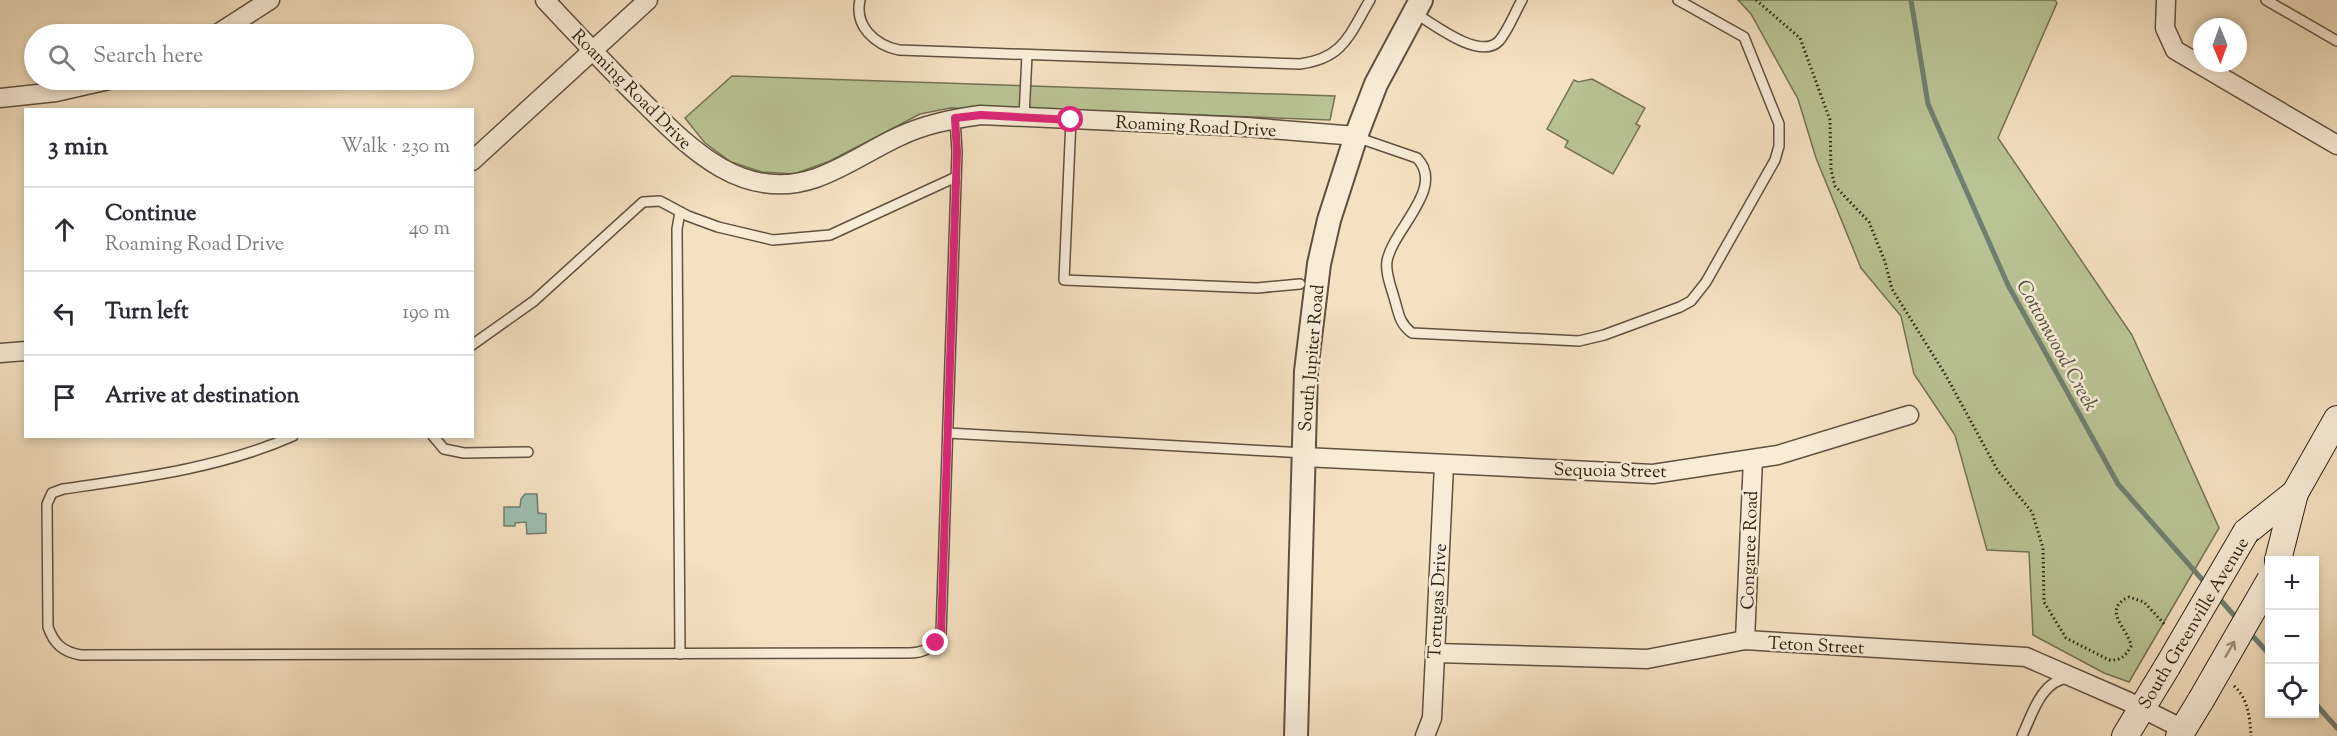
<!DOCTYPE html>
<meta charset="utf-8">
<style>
:root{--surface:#fff;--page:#f2f2f3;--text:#2b2b33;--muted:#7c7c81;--line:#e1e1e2}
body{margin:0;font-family:"Sorts Mill Goudy",serif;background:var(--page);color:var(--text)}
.controls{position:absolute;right:18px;bottom:18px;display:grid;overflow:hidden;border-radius:0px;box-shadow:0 3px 9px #0003}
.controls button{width:54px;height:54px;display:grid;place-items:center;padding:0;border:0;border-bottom:2px solid var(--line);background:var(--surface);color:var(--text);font:30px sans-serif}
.compass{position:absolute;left:2193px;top:18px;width:54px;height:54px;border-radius:50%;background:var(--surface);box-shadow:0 3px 9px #0003;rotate:179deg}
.stop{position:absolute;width:18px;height:18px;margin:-14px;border:4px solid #db2777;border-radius:50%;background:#fff}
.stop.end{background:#db2777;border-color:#fff;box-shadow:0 2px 6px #0008}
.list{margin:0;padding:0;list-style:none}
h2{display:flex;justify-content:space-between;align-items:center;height:78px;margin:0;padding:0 24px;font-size:26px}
h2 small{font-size:20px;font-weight:400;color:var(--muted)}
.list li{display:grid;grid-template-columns:39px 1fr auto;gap:18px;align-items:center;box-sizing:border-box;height:84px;padding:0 24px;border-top:2px solid var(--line)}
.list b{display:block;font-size:22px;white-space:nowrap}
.list p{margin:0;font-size:20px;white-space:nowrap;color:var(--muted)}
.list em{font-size:20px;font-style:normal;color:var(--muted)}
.icon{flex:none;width:33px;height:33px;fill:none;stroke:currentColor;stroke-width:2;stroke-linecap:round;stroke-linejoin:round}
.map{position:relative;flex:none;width:2337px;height:736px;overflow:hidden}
.search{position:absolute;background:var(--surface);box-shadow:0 3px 9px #0003;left:24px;top:24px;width:450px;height:66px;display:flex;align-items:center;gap:15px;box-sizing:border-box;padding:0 21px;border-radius:33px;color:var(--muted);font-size:22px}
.panel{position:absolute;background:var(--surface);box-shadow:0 3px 9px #0003;left:24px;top:108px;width:450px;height:330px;border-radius:0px}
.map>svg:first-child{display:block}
</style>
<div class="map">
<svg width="2337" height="736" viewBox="0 0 2337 736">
<rect width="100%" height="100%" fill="#f4e1c1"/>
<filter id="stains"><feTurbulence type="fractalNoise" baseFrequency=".00333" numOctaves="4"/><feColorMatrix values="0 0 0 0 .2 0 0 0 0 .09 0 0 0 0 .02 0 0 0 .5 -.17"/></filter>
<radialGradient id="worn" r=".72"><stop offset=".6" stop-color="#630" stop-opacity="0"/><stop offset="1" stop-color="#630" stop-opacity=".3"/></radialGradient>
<g fill="#b9c394" stroke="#747254" stroke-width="1.5">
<polygon points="1738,0 2055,0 2057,3 1998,138 2132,335 2219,528 2129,682 2104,673 2033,635 2029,552 1987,550 1955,435 1914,374 1901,316 1861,268 1816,158 1798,99 1751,14"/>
<polygon points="732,76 1335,96 1330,120 1070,110 950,108 920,114 830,161 794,174 762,172 731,162 705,143 685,118"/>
<polygon points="1592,79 1645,108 1636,124 1640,126 1613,174 1565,147 1568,141 1547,129 1574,80 1578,82"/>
</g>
<polygon fill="#9cbeae" stroke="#707f70" stroke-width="1.5" points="525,494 537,494 538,513 546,514 546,533 527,534 526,522 515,523 515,526 504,526 504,507 520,507 521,499"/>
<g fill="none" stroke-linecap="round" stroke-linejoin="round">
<g stroke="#707f70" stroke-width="5">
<polyline points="1911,0 1928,104 2008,285 2118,484 2207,585"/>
<polyline points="2217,596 2239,621"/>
<polyline points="2249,632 2270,655"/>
<polyline points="2314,702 2337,728"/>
</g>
<defs>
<g id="service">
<path d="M860,0C854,26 875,45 899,50L1300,64C1344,58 1349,35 1370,0"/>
<polyline points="2266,0 2337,41"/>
<path d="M1415,13C1433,24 1480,61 1499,41C1508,31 1515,12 1522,0"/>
<polyline points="1024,117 1027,55"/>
<polyline points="1071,119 1064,280 1257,288 1300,284"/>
<path d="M1356,137L1417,158C1446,188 1393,229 1387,261C1385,274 1392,289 1395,301C1399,315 1400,324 1412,333L1579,341L1604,335L1680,307L1691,301L1706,282L1775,160L1779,146V124L1744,37L1678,0"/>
<polyline points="680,212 677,229 680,654"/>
<polyline points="472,345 534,301 643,202 660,201 688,216 718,227 773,240 830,235 956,177"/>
<polyline points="948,433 1304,453"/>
<path d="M293,436C221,468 140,478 63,489L52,493L47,504L48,627C54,644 63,652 81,655L908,653C924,653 933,648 941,634L957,152L955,118"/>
<polyline points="433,436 444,449 464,453 528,452"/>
<path d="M2022,736C2032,715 2041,680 2069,678"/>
</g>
<g id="minor">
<path d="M545,0C574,31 603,62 633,92C683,141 738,205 816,178C845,168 870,150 898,137C925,124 952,119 981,115L1246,127L1356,136"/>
<polyline points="2166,0 2165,28 2175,50 2337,145"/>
<polyline points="217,34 270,0"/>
<polyline points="0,98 56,92 109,80"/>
<polyline points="472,161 648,0"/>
<polyline points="0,353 26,351"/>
<polyline points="1304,457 1653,474 1778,455 1909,415"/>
<polyline points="1745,640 1753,459"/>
<polyline points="1435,653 1647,659 1745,640 2026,657 2127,701 2183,729"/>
<polyline points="1425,736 1432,718 1444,465"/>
</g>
<polyline id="tertiary" points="1296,736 1306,371 1319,264 1329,220 1356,136 1376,84 1421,0"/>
<g id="secondary">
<polyline points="2246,532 2295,493"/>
<polyline points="2278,560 2295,493 2337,419"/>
<polyline points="2125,736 2167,667"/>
<polyline points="2179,736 2201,700"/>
</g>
</defs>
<use href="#service" stroke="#60513f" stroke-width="12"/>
<use href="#minor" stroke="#60513f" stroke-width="21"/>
<use href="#tertiary" stroke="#60513f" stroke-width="26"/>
<use href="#secondary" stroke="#2e2114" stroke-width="28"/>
<g stroke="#2e2114" stroke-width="3" stroke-dasharray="1.5 3" stroke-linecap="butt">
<path d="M1756,0L1800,38L1830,120L1831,170L1835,186L1869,222L1885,262L1892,289L1945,374L1998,471L2032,512L2043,548L2044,602L2066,638L2109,660C2120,661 2126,656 2131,646C2129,629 2100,610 2129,597L2144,602L2166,626"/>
<path d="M2234,686C2248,698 2250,718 2251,736"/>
</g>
<use href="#service" stroke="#f8ecd7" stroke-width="9"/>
<use href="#minor" stroke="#f8ecd7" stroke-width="18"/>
<use href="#tertiary" stroke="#f8ecd7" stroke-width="22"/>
<use href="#secondary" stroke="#f8ecd7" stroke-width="26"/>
<defs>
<g id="secondary-bridge">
<polyline points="2167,667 2246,532"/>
<polyline points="2201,700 2270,580"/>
</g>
</defs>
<use href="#secondary-bridge" stroke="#2e2114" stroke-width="28" stroke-linecap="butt"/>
<use href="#secondary-bridge" stroke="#f8ecd7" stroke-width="26"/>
</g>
<defs><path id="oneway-shaft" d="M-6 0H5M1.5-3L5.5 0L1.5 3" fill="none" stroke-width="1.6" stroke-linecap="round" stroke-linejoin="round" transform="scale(1.5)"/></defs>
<use stroke="#9d917f" href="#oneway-shaft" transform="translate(2230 649) rotate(-60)"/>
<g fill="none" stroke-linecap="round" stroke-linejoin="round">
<polyline stroke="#db2777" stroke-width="8" points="936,643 941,634 957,152 955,118 981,115 1071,120"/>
</g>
<g text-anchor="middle" stroke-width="5" stroke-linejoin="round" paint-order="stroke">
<g font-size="18" fill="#2e2114" stroke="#f8ecd7">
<text transform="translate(632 89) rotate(45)" y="6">Roaming Road Drive</text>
<text transform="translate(1196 126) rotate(3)" y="6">Roaming Road Drive</text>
<text transform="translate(1311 358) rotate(-85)" y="6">South Jupiter Road</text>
<text transform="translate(1610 470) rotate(1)" y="6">Sequoia Street</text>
<text transform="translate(1749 550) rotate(-88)" y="6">Congaree Road</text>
<text transform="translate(1437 601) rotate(-87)" y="6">Tortugas Drive</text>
<text transform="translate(2193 623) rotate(-59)" y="6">South Greenville Avenue</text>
<text transform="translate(1816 645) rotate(3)" y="6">Teton Street</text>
</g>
<g font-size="20" font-style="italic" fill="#4f5042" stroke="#f8ecd7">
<text transform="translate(2058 345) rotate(61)" y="7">Cottonwood Creek</text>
</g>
</g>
<rect width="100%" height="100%" filter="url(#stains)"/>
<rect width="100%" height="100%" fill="url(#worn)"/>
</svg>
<div class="controls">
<button>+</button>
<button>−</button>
<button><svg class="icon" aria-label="locate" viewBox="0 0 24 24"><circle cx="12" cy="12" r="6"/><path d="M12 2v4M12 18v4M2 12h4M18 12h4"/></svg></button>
</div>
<svg class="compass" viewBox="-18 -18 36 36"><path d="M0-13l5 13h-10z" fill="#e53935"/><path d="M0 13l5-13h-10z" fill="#7c7c81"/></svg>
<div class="stop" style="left:1071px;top:120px"></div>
<div class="stop end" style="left:936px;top:643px"></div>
<div class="search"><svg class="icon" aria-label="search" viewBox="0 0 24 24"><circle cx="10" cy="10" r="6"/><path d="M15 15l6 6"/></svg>Search here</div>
<section class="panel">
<h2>3 min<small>Walk · 230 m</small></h2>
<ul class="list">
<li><svg class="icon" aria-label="ahead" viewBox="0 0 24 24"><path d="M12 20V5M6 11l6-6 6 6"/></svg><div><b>Continue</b><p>Roaming Road Drive</p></div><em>40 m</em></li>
<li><svg class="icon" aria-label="left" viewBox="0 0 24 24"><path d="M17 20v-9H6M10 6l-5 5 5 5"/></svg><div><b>Turn left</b></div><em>190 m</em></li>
<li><svg class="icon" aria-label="arrive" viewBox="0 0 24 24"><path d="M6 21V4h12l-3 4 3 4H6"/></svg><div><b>Arrive at destination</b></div></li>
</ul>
</section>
</div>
